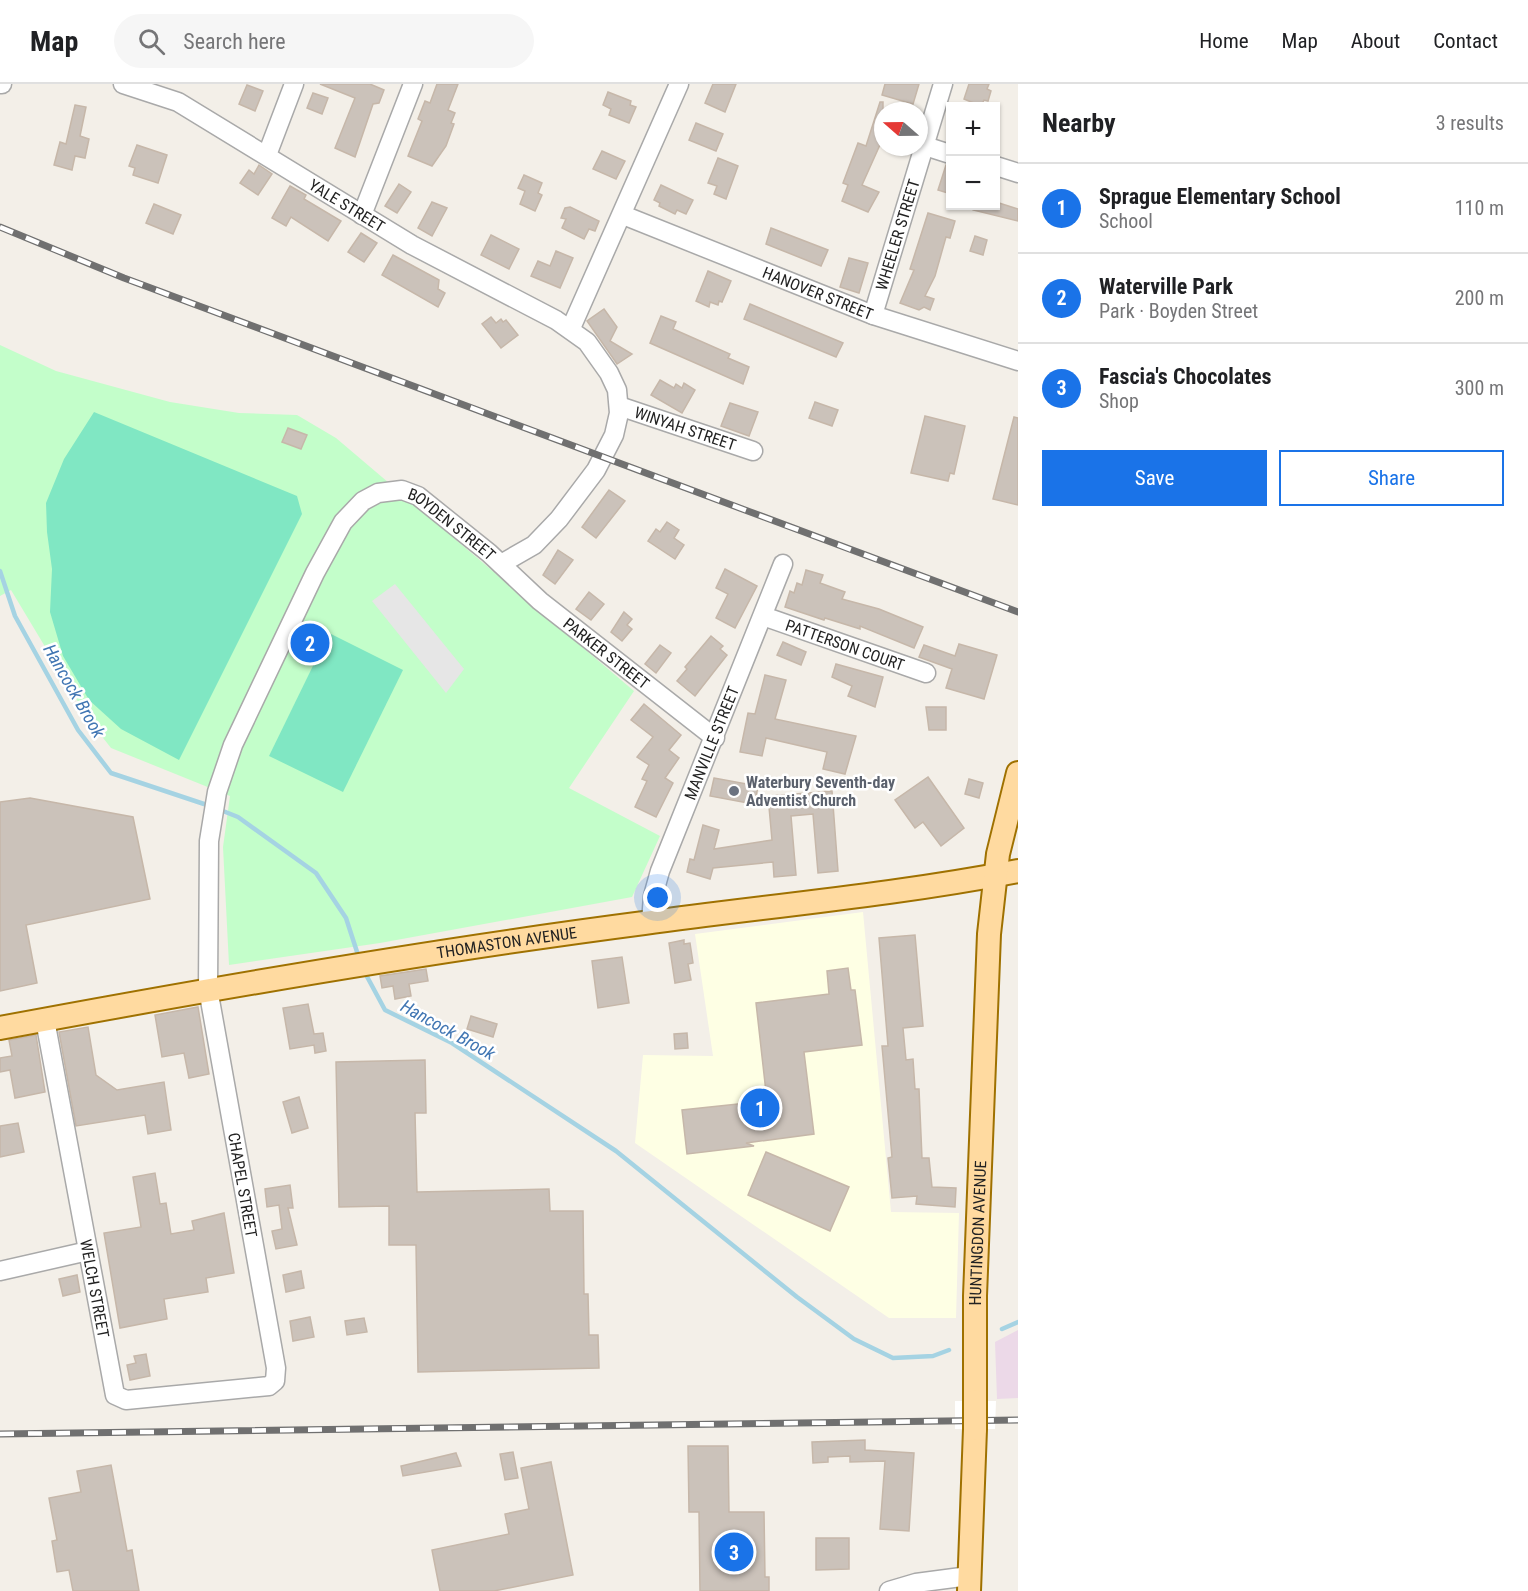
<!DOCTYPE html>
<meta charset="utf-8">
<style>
:root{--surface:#fff;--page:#f6f6f6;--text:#202124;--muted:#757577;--line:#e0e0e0;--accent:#1a73e8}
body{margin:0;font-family:"Roboto Condensed",sans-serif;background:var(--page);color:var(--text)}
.controls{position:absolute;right:18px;top:18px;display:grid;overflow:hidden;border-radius:0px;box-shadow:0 2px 4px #0004}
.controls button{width:54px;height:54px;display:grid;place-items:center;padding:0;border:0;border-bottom:2px solid var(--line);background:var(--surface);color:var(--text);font:30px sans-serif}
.compass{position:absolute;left:874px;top:18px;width:54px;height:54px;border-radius:50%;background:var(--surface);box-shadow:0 2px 4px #0004;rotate:290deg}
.you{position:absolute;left:658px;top:814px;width:21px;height:21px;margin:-15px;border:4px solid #fff;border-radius:50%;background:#1a73e8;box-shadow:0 0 0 9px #1a73e833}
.badge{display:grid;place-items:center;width:39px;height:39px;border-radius:50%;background:var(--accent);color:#fff;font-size:20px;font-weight:700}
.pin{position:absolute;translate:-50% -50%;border:3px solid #fff;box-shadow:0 2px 6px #0006}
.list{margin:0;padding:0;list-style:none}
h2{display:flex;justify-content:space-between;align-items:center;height:78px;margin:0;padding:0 24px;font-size:26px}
h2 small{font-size:20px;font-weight:400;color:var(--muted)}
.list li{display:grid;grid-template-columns:39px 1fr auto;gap:18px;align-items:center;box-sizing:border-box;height:90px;padding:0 24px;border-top:2px solid var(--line)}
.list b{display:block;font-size:22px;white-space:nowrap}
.list p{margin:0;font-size:20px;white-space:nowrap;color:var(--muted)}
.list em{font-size:20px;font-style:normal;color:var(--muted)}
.actions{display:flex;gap:12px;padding:18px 24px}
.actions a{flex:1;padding:14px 0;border:2px solid var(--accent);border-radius:0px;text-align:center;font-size:21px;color:var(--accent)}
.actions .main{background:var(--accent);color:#fff}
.icon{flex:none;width:33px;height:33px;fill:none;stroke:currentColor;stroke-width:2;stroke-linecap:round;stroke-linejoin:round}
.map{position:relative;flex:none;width:1018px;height:1507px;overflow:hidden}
header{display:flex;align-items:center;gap:36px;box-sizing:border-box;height:84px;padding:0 30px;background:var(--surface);border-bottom:2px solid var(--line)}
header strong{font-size:28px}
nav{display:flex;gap:33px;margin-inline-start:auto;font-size:21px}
.search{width:420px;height:54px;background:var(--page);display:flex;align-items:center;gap:15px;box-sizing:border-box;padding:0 21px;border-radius:33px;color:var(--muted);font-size:22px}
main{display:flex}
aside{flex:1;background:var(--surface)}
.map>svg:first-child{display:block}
</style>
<header>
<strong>Map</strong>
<div class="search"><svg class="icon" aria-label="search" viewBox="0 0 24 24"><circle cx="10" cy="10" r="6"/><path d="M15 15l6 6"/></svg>Search here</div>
<nav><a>Home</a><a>Map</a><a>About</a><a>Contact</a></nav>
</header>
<main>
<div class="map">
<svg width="1018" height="1507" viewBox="0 0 1018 1507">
<rect width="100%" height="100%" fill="#f3efe8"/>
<polygon fill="#ecd9e8" points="1018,1246 1018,1314 997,1315 995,1258"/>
<polygon fill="#feffe4" points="863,828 891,1128 959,1129 956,1234 889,1234 635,1059 643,971 713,972 695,850"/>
<polygon fill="#c3feca" points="0,261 56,287 170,318 239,329 297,331 336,354 634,607 569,704 660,752 632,813 380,859 229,881 223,763 230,712 111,664 89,636 11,506 0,512"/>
<g fill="#80e7c3">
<polygon points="94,328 297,412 302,430 179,676 121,645 89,616 63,572 50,528 52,485 47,448 46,419 64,375"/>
<polygon points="329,549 403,586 343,708 269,672"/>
</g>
<polygon fill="#e6e6e6" points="395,500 464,585 446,609 372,517"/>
<polygon fill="#fff" points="955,1317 996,1317 995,1345 955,1345"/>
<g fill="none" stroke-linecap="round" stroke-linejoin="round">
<g stroke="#a5d3e3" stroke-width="4.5">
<polyline points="0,487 15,532 78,646 111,689 210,722"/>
<polyline points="218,725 238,733 316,789 346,834 359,874"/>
<polyline points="364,887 385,926 452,959 616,1067 797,1213 854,1255 893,1274 933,1272 949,1266"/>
<polyline points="1002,1245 1018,1238"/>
</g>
</g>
<g fill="#cbc2ba" stroke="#c6b7a9" stroke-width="1.5">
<polygon points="320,0 370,0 384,6 379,19 373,20 355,73 335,64 355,14"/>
<polygon points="437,0 458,0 448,26 455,29 451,39 454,40 446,62 432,82 408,72 422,37 418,35 425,17 430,19"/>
<polygon points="713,0 736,0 725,28 705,19"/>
<polygon points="885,0 919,0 913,20 882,11"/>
<polygon points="969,0 989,0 987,5 991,7 988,17 984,16 981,22 964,15"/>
<polygon points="247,1 263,7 255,27 239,20"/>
<polygon points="608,8 631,17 630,21 636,23 629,39 609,31 611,25 603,21"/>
<polygon points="313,9 328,14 322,30 307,24"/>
<polygon points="880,18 883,18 883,54 862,101 879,108 868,128 842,117 848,101 843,99 858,59 866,62"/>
<polygon points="75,21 86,23 80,52 89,55 85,74 75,72 72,86 54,81 60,58 66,60"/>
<polygon points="696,39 723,50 716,67 689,56"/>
<polygon points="137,61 167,71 158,99 133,91 135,84 129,82"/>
<polygon points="602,67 625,77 616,95 593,85"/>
<polygon points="718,74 738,82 726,115 714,110 717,102 708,99"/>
<polygon points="259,81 272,90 258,111 240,99 249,86 254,90"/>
<polygon points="946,81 951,81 951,110 938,106"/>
<polygon points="524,91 542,99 538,109 542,111 535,127 520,120 525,107 518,104"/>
<polygon points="399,100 411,108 397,129 385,122"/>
<polygon points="661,101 693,116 686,130 677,126 675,130 659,122 660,119 654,116"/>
<polygon points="290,102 306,111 304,115 341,137 328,157 291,133 286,142 272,134"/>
<polygon points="432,118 447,124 432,152 418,144"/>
<polygon points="996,118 1018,125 1018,137 973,126 973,122 996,122"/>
<polygon points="154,120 181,131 173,150 146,139"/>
<polygon points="570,123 599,137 595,147 589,145 584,155 562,144 566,135 561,134 565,124"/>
<polygon points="928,129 955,137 950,154 946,153 935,192 925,212 934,215 930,226 924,223 919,226 900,219 914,186 910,185"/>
<polygon points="771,144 828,166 821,182 766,160"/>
<polygon points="361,149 377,159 364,178 348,168"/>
<polygon points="491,151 519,165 509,185 481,171"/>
<polygon points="975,152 987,156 983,171 970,167"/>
<polygon points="556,167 573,174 560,204 531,192 538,177 550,182"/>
<polygon points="393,171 439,196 438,205 445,209 438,223 382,191"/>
<polygon points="849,174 868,179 859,209 840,203"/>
<polygon points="708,187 731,197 722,218 719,217 718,221 710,218 709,223 696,217"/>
<polygon points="750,220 843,259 836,273 744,235"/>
<polygon points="604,225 617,243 610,257 632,270 617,280 587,237"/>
<polygon points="661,232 676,238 673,245 730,270 728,274 749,283 743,300 650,259"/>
<polygon points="491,233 496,239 501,235 503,238 506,236 518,251 501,264 482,240"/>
<polygon points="660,296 674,304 676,300 682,304 684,299 695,306 682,329 651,311"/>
<polygon points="815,318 838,326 832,342 809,334"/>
<polygon points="730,319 758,328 749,352 721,342"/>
<polygon points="925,332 965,342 954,390 950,389 948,397 911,389"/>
<polygon points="1014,333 1018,334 1018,421 993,415"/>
<polygon points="288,344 307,351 301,365 282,358"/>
<polygon points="609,406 625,417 596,454 582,443"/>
<polygon points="667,438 679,446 674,454 684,461 675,475 648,457 656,445 660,448"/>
<polygon points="558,466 573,476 555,500 543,491"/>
<polygon points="725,485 757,502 735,544 716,534 728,510 716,504"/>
<polygon points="806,486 823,491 820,499 845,508 842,515 879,525 923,543 914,564 860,542 860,545 825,534 824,536 785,523 790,507 794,509 797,499 802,501"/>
<polygon points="589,508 604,520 591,536 576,525"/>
<polygon points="624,528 632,535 627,541 632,545 622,557 611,548"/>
<polygon points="711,552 723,562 720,565 727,571 695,612 677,597 687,585 685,583"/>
<polygon points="783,558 806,568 801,581 777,571"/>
<polygon points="959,560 997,571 984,615 946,604 952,585 919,573 924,561 955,572"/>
<polygon points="660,561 671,569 656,589 645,580"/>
<polygon points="836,580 883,593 875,623 848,612 852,602 832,593"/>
<polygon points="765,591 786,596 775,635 856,652 845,690 823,685 827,668 766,654 762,672 740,668 748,629 755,630"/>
<polygon points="644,620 681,651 669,666 679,674 665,694 673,699 656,733 635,723 647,697 642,695 649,681 637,673 653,653 631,636"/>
<polygon points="926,623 946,623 946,646 929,646"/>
<polygon points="928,693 964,744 941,762 923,738 915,744 895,716"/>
<polygon points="714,694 758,702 756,713 832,707 838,787 818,789 813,730 791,732 796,791 774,793 773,778 713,784 710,795 687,788 690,775 694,776 703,741 719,746 714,765 772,756 769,723 710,712"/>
<polygon points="969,695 983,699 979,714 965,710"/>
<polygon points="30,714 133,733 150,815 26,841 37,899 0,907 0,718"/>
<polygon points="915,851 923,942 903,944 906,976 913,975 915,1005 919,1005 922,1074 929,1074 932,1103 956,1104 955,1123 916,1120 917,1112 892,1114 888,1074 892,1073 882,962 888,962 879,854"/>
<polygon points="684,856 684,860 690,859 693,879 688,880 691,896 675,899 669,859"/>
<polygon points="622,873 629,919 598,924 592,877"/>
<polygon points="848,884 851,906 855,906 862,961 804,968 814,1050 746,1059 754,1062 687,1070 682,1026 767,1017 756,919 829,910 827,887"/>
<polygon points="426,885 428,897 409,900 411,912 395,915 393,902 382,904 380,892"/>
<polygon points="308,920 314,950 323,949 326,967 315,969 314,961 290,965 283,924"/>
<polygon points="198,923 209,990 189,994 184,969 162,973 155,931"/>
<polygon points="471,932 497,940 493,953 467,945"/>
<polygon points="88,943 96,991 117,1006 164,998 171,1046 148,1050 145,1031 76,1042 59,948"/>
<polygon points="687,949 688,964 675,965 674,950"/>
<polygon points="36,951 45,1008 15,1014 10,986 0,988 0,974 12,972 9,956"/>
<polygon points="425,976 426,1029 415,1029 417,1108 549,1105 550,1127 583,1127 584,1210 588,1210 589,1251 598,1251 599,1284 418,1288 416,1161 389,1161 389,1122 339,1123 336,978"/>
<polygon points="299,1013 308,1044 292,1049 283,1018"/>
<polygon points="18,1039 24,1068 0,1073 0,1042"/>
<polygon points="766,1068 849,1103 830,1147 748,1111"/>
<polygon points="155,1089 160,1120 166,1119 171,1150 194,1146 192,1137 224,1129 234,1189 206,1194 208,1208 164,1215 167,1235 120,1244 104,1149 141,1143 133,1093"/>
<polygon points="290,1101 293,1124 288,1124 297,1161 276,1165 272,1147 282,1145 279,1121 267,1123 265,1105"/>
<polygon points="301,1187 304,1204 286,1208 283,1191"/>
<polygon points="77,1191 80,1208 63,1212 59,1195"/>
<polygon points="310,1233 314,1253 293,1257 290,1237"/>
<polygon points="364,1234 367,1248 347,1251 345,1237"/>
<polygon points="146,1270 150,1292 130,1296 127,1281 136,1279 134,1272"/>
<polygon points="865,1356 865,1366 914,1369 909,1447 880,1445 885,1377 850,1378 850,1372 828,1373 828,1378 813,1379 812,1358"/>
<polygon points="688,1362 728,1362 729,1428 764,1428 765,1493 769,1493 769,1507 700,1507 699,1428 689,1428"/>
<polygon points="513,1368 518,1394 505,1396 500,1370"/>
<polygon points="456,1369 461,1382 403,1392 401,1382"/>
<polygon points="551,1378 573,1491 494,1507 440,1507 432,1466 509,1450 505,1430 529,1425 521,1384"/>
<polygon points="111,1381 127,1467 132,1466 139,1507 73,1507 69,1486 57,1488 52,1457 57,1456 49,1414 81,1408 77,1387"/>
<polygon points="816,1454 849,1454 849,1485 816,1486"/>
</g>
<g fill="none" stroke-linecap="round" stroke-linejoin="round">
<defs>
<g id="minor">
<polyline points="0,0 2,0"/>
<path id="s1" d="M123,0L178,18L412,161L556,236L587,258L609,289L617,306L619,329L614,351L596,386L559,435L534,461L501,480"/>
<polyline points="925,62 950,70"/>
<polyline points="267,71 294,0"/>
<polyline points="996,82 1018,89"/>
<polyline points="362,131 413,0"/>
<path id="s2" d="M623,131L873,231L1018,277"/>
<path id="s3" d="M873,231L943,0"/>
<polyline points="571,244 679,0"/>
<path id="s4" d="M619,322L753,367"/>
<path id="s5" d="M763,532L926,589"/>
<path id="s6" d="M651,838L653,812L660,787L783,480"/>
<path id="s7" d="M45,936L115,1311L126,1316L269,1302L275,1297L276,1284L208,905L209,757L217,708L233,661L315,489L343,438L363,417L378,409L402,406L418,412L489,469L540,517L715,654"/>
<polyline points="0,1187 88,1167"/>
<polyline points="889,1507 916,1499 969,1492"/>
</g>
<g id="major">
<path id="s8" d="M0,944C214,904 428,867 644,839C769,822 894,811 1018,787"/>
<path id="s9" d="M975,1317V1212L989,850L998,770L1018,689"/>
<polyline points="969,1507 975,1345"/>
</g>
</defs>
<use href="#minor" stroke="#a9a9a9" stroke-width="21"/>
<use href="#major" stroke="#9f7100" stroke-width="26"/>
<use href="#minor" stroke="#fff" stroke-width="18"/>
<use href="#major" stroke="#ffdaa0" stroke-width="22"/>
<defs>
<g id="rail">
<polyline points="0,143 124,194 1018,528"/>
<polyline points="0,1350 1018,1336"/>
</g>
</defs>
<use href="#rail" stroke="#707070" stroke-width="7"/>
<use href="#rail" stroke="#fff" stroke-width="4.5" stroke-dasharray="14" stroke-linecap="butt"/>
<defs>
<polyline id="major-bridge" points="975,1317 975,1345"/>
</defs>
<use href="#major-bridge" stroke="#9f7100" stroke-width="26" stroke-linecap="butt"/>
<use href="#major-bridge" stroke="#ffdaa0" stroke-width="22"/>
</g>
<circle fill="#6b7280" stroke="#fff" stroke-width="2" cx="734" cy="707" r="6"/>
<g text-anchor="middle" stroke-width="5" stroke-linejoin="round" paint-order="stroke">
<g font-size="16" fill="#222" stroke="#fff">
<text dy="6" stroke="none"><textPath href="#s1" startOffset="256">YALE STREET</textPath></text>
<text dy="6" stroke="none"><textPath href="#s3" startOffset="84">WHEELER STREET</textPath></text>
<text dy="6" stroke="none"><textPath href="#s2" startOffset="210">HANOVER STREET</textPath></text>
<text dy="6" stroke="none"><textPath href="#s4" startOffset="70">WINYAH STREET</textPath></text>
<text dy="6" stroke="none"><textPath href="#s7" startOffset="1570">BOYDEN STREET</textPath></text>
<text dy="6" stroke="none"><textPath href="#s5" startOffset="87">PATTERSON COURT</textPath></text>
<text dy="6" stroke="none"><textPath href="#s7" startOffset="1772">PARKER STREET</textPath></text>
<text dy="6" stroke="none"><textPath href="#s6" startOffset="190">MANVILLE STREET</textPath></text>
<text dy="6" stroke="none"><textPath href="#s8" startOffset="514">THOMASTON AVENUE</textPath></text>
<text transform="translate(243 1101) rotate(80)" y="6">CHAPEL STREET</text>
<text dy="6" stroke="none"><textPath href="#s9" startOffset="168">HUNTINGDON AVENUE</textPath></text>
<text dy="6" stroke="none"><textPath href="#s7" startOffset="273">WELCH STREET</textPath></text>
</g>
<g font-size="16" font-weight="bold" fill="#5b616d" stroke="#fff" text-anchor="start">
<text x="746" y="704">Waterbury Seventh-day<tspan x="746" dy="18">Adventist Church</tspan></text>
</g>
<g font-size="18" font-style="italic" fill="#4176b3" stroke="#fff">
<text transform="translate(74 607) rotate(60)" y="6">Hancock Brook</text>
<text transform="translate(448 946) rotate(29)" y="6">Hancock Brook</text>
</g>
</g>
</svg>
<div class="controls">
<button>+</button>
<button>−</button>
</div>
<svg class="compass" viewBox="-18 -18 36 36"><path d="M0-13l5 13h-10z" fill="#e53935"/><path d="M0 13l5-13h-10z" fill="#757577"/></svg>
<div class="you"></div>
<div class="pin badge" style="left:760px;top:1024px">1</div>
<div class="pin badge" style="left:310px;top:559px">2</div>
<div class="pin badge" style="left:734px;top:1468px">3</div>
</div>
<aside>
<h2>Nearby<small>3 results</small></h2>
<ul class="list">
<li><span class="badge">1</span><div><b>Sprague Elementary School</b><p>School</p></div><em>110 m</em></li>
<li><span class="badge">2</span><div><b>Waterville Park</b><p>Park · Boyden Street</p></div><em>200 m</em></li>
<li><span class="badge">3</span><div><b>Fascia's Chocolates</b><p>Shop</p></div><em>300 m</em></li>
</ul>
<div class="actions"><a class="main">Save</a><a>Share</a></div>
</aside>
</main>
